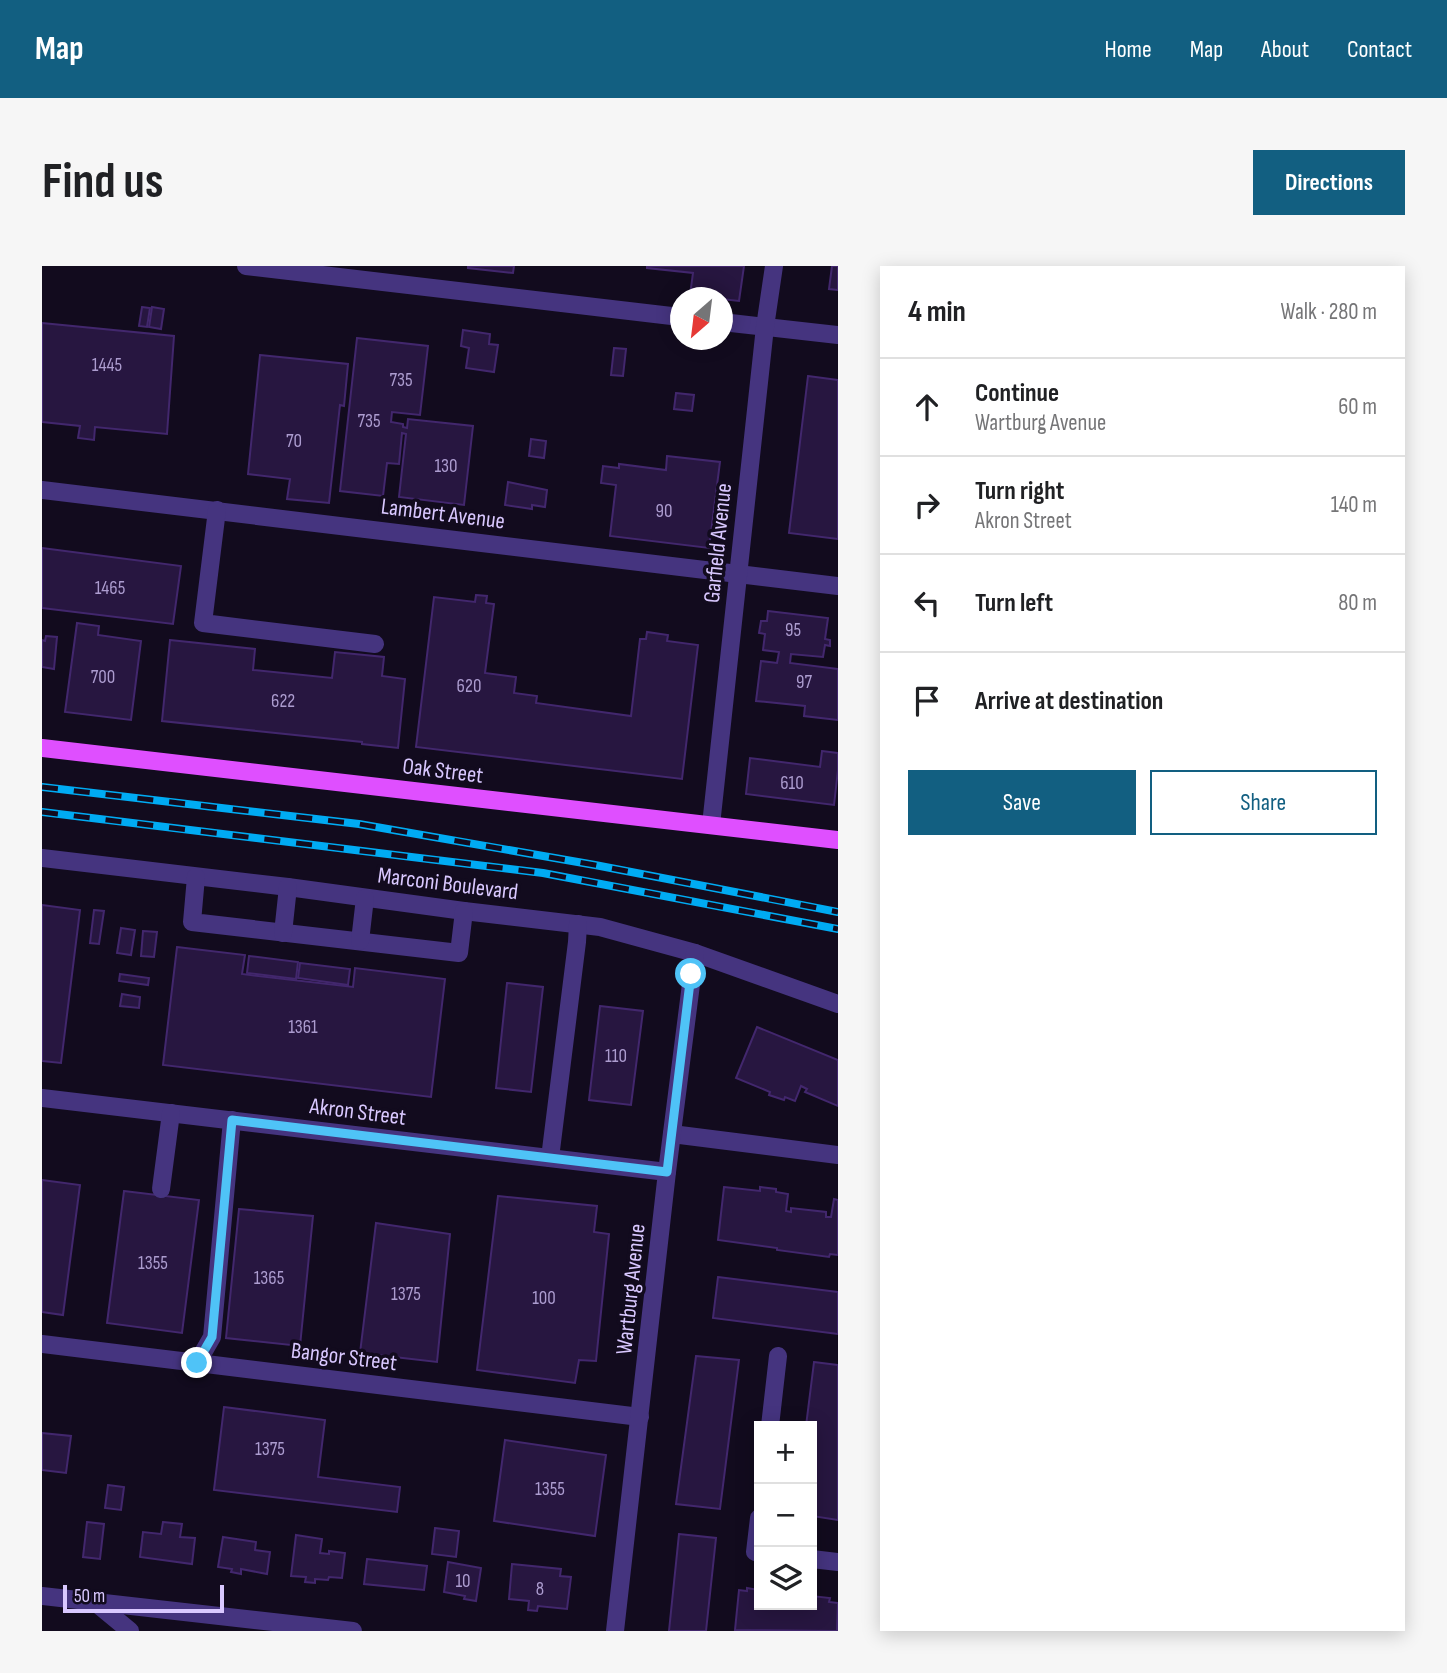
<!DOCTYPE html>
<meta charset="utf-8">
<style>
:root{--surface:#fff;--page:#f6f6f6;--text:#202124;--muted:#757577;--line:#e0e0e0;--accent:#125f81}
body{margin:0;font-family:"Sofia Sans Condensed",sans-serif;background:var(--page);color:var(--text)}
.controls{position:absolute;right:21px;bottom:21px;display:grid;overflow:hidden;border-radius:0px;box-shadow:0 4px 18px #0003}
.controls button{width:63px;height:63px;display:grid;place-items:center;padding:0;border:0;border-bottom:2px solid var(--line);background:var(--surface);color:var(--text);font:35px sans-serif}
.compass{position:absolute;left:628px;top:21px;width:63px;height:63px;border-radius:50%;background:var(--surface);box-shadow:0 4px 18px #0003;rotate:208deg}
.scale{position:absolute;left:21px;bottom:18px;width:161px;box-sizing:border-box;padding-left:7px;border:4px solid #d9c8ff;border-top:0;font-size:19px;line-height:24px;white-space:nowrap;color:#d9c8ff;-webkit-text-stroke:5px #120b1e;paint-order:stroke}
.stop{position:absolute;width:21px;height:21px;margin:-16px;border:5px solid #4fc3f7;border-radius:50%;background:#fff}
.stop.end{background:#4fc3f7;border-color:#fff;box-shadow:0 2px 7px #0008}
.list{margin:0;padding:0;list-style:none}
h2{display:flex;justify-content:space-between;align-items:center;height:91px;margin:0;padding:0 28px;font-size:30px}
h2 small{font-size:23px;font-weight:400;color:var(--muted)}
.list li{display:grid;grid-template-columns:46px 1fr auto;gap:21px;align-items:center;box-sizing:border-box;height:98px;padding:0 28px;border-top:2px solid var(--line)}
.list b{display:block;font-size:26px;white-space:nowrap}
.list p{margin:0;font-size:23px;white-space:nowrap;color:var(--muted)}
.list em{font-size:23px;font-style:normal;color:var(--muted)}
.actions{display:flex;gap:14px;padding:21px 28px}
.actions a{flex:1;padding:16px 0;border:2px solid var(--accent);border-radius:0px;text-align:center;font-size:24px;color:var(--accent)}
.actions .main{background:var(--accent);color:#fff}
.icon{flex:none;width:38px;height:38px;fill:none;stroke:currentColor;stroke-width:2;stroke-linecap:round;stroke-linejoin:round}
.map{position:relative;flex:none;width:796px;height:1365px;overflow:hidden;border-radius:0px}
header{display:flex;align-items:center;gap:42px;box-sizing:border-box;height:98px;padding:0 35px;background:var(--accent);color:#fff}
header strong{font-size:33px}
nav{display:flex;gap:38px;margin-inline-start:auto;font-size:24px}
.intro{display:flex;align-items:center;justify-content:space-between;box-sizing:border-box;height:168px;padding:0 42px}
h1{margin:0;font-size:49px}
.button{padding:18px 32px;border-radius:0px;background:var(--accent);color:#fff;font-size:24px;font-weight:700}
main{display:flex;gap:42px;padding:0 42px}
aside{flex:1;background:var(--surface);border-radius:0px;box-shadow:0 4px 18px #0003}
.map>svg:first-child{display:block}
</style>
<header>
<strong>Map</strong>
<nav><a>Home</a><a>Map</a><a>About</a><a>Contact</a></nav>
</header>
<div class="intro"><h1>Find us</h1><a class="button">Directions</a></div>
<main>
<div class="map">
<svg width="796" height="1365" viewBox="0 0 796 1365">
<rect width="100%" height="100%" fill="#120b1e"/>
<g fill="#271640" stroke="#42276d" stroke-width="2">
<polygon points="426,0 472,0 471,7 426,2"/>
<polygon points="605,0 702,0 697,35 680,33 680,32 648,29 651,7 605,2"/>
<polygon points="790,0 796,0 796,24 787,23"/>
<polygon points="100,41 108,42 105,61 97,60"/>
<polygon points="110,41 122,43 119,63 107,61"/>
<polygon points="0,57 132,70 125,168 53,161 52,174 36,172 38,160 0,156"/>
<polygon points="421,64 448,68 447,78 456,79 452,106 424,102 427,82 419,80"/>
<polygon points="315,72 386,80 378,149 350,146 349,156 361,158 361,161 365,162 366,153 431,160 422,239 357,231 364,168 360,167 357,198 345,197 341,230 298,225"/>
<polygon points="572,82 584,83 581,110 569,109"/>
<polygon points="218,89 306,98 302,140 298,139 287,237 245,233 248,213 206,208"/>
<polygon points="766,110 796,114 796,273 747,267"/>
<polygon points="634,127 652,129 650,145 632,143"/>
<polygon points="489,173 504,175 502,192 487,190"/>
<polygon points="625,190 678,196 667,282 568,270 574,219 559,217 561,200 577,202 577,198 624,204"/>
<polygon points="466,216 505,224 503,241 490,239 490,243 463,239"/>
<polygon points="0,282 139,300 131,358 0,342"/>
<polygon points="434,329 445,330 444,337 452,338 443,407 474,411 472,427 495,430 494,437 589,450 598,373 604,373 605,366 626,369 625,375 656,379 640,513 374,481 392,331 433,336"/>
<polygon points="726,345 786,352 783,373 788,374 788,380 783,379 781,391 749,388 748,397 796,403 796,454 762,450 763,440 714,435 719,395 735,397 737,386 721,384 723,368 717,367 719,355 725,355"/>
<polygon points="35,357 57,360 56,369 99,375 89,454 23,446"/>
<polygon points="4,370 15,371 12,403 0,401 0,374 3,375"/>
<polygon points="128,374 213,383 211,404 290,412 293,386 342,391 340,410 363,413 356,482 320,478 320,476 120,455"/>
<polygon points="780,485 796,487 796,504 792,539 704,528 708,492 778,501"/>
<polygon points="0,639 38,644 19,797 0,795"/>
<polygon points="52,644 62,645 57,678 48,677"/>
<polygon points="79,662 93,664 89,689 75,687"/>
<polygon points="101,665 115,666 112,691 99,690"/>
<polygon points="135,681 203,689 200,708 311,721 313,702 403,713 389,831 121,799"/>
<polygon points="207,690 256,696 254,713 205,707"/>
<polygon points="258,697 308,703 306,719 256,712"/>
<polygon points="78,708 107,712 106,719 77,715"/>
<polygon points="465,717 501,721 489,826 454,822"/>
<polygon points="80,728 98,731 97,742 78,740"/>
<polygon points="558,740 601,745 589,839 547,834"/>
<polygon points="715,761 796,794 796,840 763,826 765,823 759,820 753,835 743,831 742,834 727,829 728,826 694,812"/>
<polygon points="0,914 38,919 21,1049 0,1046"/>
<polygon points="682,921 718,925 718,921 734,923 734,926 746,928 744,945 749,946 749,942 784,946 784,951 789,951 792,933 796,934 796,989 788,988 787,991 735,984 735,982 676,974"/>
<polygon points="82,925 157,934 140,1067 65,1057"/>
<polygon points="456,930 555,940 552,966 567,968 554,1095 537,1094 533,1117 435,1104"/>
<polygon points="197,943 271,950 258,1080 184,1072"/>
<polygon points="334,957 408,968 395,1096 318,1087"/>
<polygon points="676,1011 796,1026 796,1068 671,1052"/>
<polygon points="654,1090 697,1094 678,1243 634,1238"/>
<polygon points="772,1096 796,1099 796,1254 770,1250 770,1160 764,1160"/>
<polygon points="182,1141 283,1154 276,1211 358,1221 355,1246 172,1224"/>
<polygon points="0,1167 29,1170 24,1207 0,1204"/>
<polygon points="463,1174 564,1189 553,1270 452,1255"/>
<polygon points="66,1219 82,1221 79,1244 63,1242"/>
<polygon points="45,1256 62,1258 58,1293 41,1291"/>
<polygon points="121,1256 140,1258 138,1271 153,1272 150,1298 98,1291 101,1266 119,1268"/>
<polygon points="393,1262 417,1265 414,1291 390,1288"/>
<polygon points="637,1268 674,1272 664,1365 627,1365"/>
<polygon points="254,1269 280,1273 278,1287 287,1288 287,1285 303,1287 300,1312 287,1311 286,1314 273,1313 273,1317 263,1316 264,1311 249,1310"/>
<polygon points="181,1271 214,1276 213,1284 228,1286 225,1308 199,1303 199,1308 189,1306 190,1303 176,1301"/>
<polygon points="325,1293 385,1300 382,1324 322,1318"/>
<polygon points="406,1296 439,1302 434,1335 422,1333 423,1330 402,1326"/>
<polygon points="470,1298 519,1303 518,1310 529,1311 525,1343 496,1340 495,1345 486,1344 487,1335 467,1333"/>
<polygon points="705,1322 717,1324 717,1339 770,1339 770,1330 788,1332 787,1336 796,1337 795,1365 693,1364 697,1324 705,1325"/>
</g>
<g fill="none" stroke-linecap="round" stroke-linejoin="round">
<g stroke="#45347f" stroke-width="18">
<polyline points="204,0 638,51"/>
<polyline points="680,56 796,69"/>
<polyline points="0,224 796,320"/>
<polyline points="175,244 161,357 333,378"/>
<polyline points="669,559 723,61 732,0"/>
<polyline points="0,592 246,621 422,645 558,661 653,687 796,738"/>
<polyline points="154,611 150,656 417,687 422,645"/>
<polyline points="241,667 246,621"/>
<polyline points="318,675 323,632"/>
<polyline points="0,832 625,906"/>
<polyline points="630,868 796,889"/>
<polyline points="508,892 535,676 536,658"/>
<polyline points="119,923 129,847"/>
<polyline points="0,1078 598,1151"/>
<polyline points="155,1097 170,1071 190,854"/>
<polyline points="728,1160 736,1090"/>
<polyline points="717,1252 713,1286 717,1287"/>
<polyline points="770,1293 796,1296"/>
<polyline points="0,1330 311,1365"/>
<polyline points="53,1336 88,1365"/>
<polyline points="573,1365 625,906 653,687"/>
</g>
<polyline stroke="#df4fff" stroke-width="18" points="0,482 796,574"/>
<defs>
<g id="rail">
<polyline points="0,521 317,558 553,599 796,646"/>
<polyline points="0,546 501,607 796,663"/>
</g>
</defs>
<use href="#rail" stroke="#00abf3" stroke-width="8"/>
<use href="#rail" stroke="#120b1e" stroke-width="5" stroke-dasharray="16" stroke-linecap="butt"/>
</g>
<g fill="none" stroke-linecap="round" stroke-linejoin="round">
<polyline stroke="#4fc3f7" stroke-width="9" points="155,1097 170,1071 190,854 625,906 649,708"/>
</g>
<g text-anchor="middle" stroke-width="7" stroke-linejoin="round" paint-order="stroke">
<g font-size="19" fill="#ac9ccf">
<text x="65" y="105">1445</text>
<text x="359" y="120">735</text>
<text x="327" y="161">735</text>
<text x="252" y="181">70</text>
<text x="404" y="206">130</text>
<text x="622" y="251">90</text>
<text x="68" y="328">1465</text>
<text x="751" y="370">95</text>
<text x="61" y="417">700</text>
<text x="762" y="422">97</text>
<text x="427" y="426">620</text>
<text x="241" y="441">622</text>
<text x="750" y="523">610</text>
<text x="261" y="767">1361</text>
<text x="574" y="796">110</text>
<text x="111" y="1003">1355</text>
<text x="227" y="1018">1365</text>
<text x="364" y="1034">1375</text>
<text x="502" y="1038">100</text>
<text x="228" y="1189">1375</text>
<text x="508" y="1229">1355</text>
<text x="421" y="1321">10</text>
<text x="498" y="1329">8</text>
</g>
<g font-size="23" fill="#d9c8ff" stroke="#120b1e">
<text transform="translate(401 247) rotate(7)" y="8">Lambert Avenue</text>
<text transform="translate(675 277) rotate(-84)" y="8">Garfield Avenue</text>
<text transform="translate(401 504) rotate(7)" y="8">Oak Street</text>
<text transform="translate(406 617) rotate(7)" y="8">Marconi Boulevard</text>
<text transform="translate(316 845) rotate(7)" y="8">Akron Street</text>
<text transform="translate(588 1023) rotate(-84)" y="8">Wartburg Avenue</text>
<text transform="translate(302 1090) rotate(7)" y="8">Bangor Street</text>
</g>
</g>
</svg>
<div class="controls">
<button>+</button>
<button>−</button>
<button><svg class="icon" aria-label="layers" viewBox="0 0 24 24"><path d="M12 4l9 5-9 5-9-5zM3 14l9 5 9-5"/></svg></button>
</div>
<svg class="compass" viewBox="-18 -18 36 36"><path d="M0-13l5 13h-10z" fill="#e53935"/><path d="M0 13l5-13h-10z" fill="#757577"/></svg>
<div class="scale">50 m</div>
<div class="stop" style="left:649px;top:708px"></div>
<div class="stop end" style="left:155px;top:1097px"></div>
</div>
<aside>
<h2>4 min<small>Walk · 280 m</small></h2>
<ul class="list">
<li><svg class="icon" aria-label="ahead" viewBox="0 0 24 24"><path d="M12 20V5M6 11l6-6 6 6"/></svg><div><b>Continue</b><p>Wartburg Avenue</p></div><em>60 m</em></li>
<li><svg class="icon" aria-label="right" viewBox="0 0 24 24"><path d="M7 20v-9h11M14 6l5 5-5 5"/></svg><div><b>Turn right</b><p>Akron Street</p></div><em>140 m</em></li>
<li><svg class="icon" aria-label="left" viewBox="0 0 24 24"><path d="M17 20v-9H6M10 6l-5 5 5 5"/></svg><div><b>Turn left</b></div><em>80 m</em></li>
<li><svg class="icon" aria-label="arrive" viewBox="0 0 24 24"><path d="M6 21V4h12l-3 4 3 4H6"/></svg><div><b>Arrive at destination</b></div></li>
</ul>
<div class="actions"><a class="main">Save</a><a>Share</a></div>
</aside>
</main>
